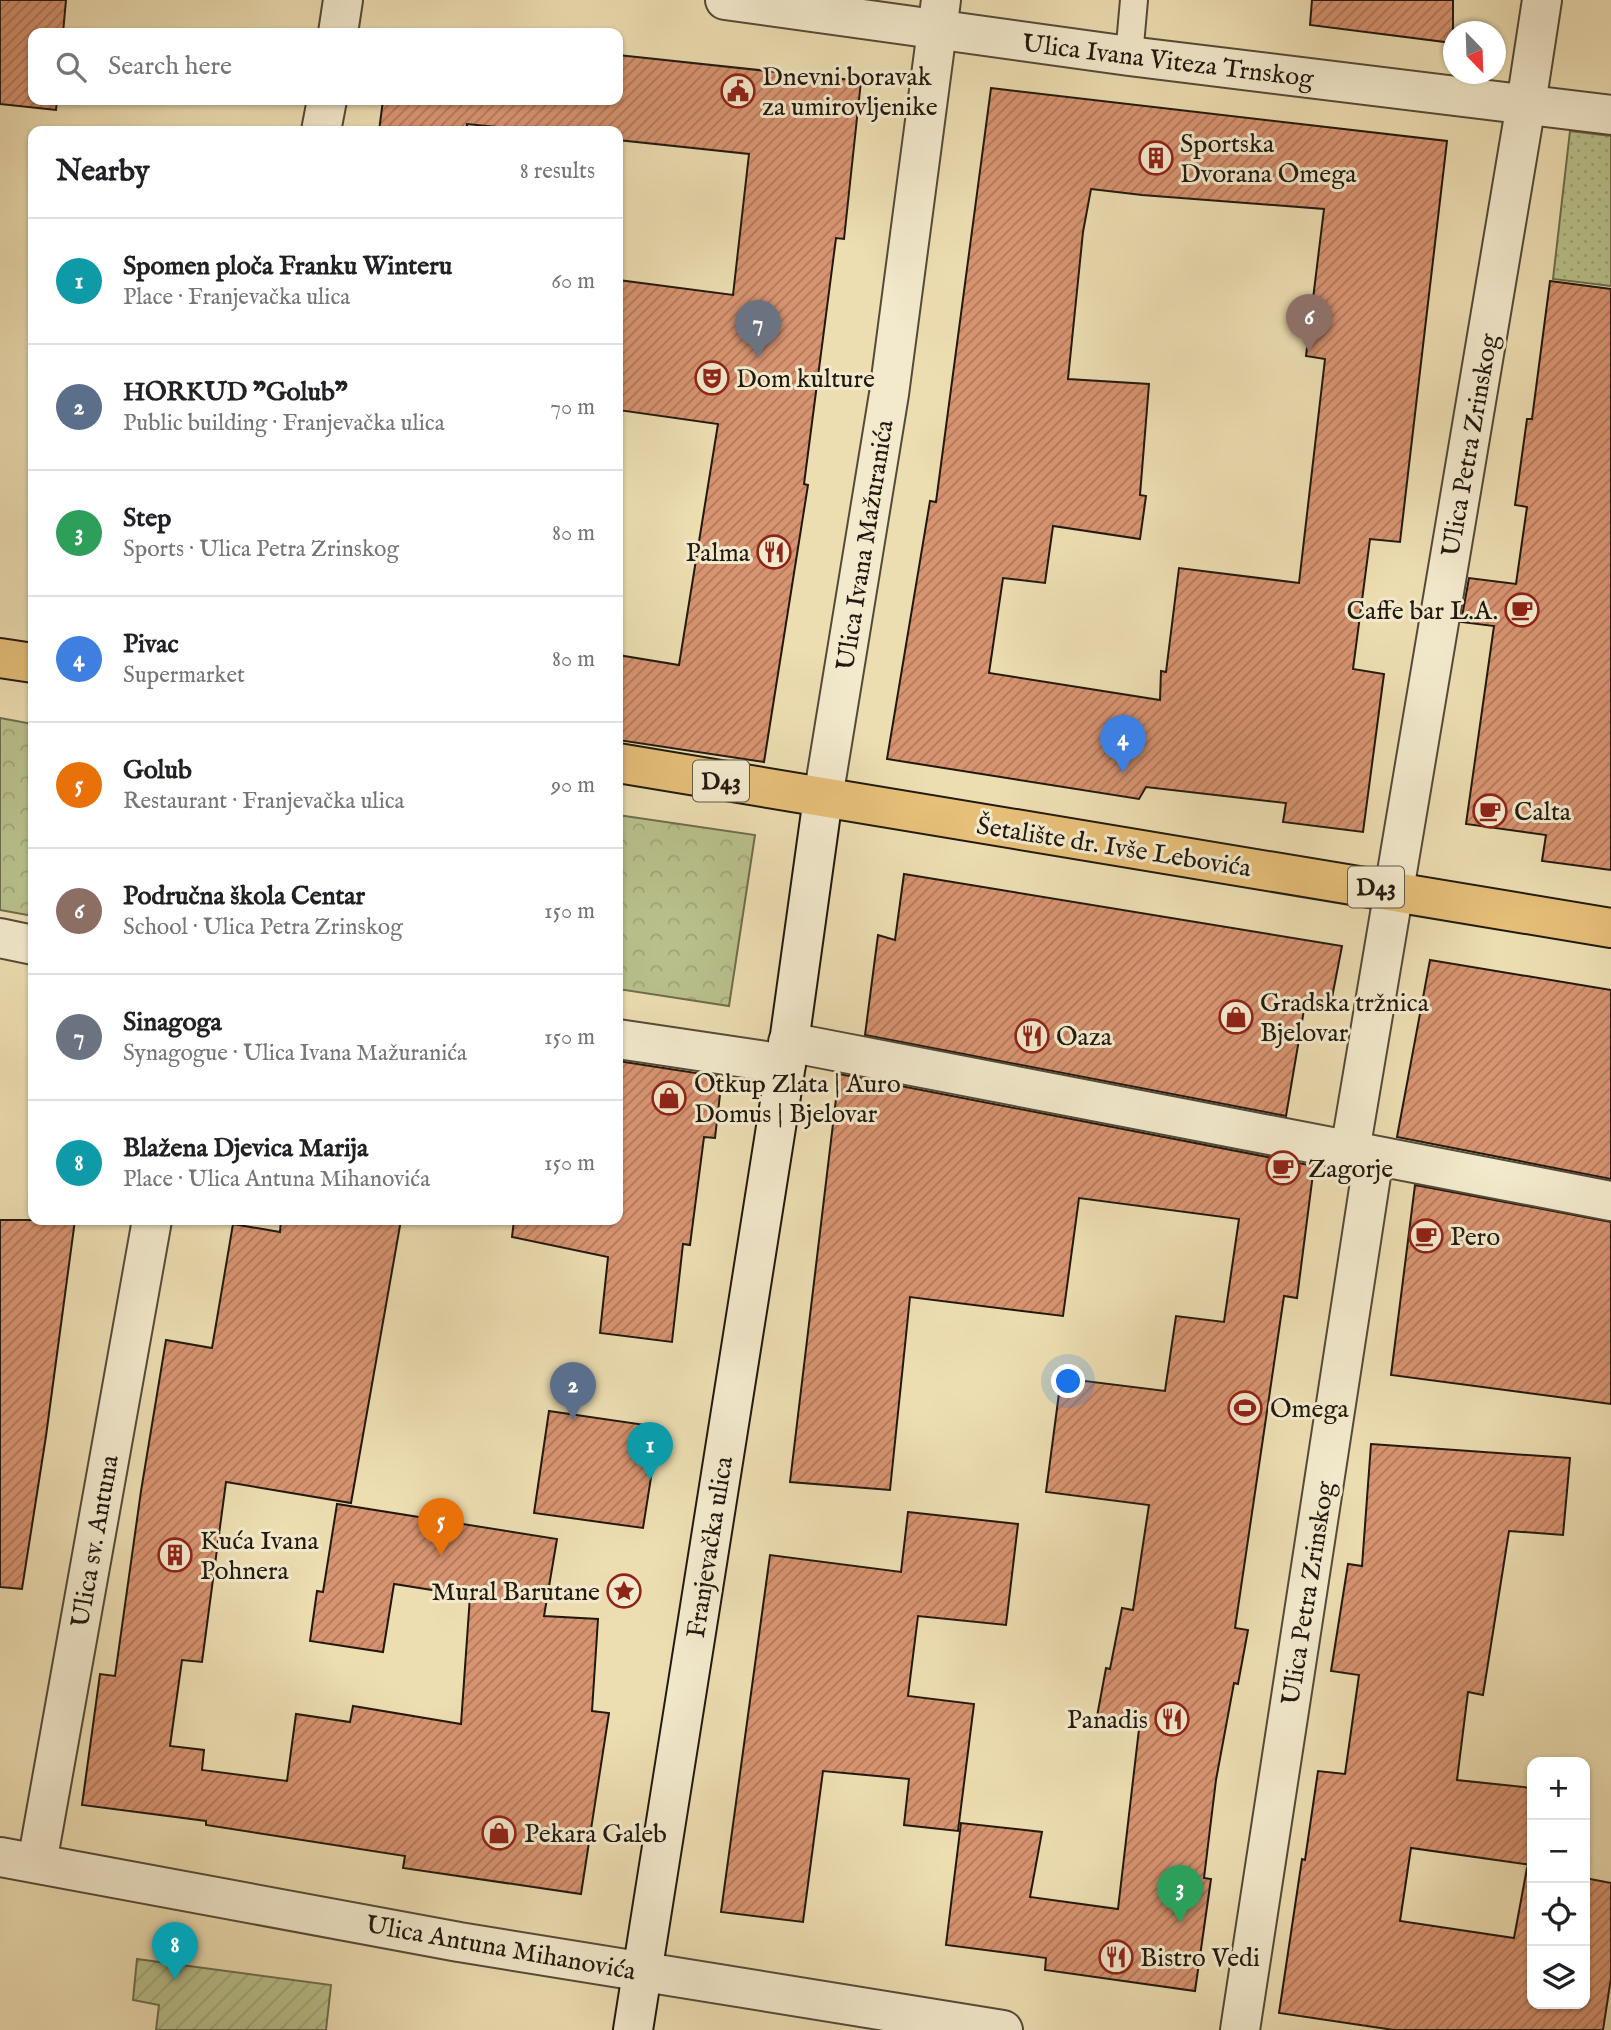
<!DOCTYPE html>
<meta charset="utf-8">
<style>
:root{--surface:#fff;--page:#f2f2f2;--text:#202124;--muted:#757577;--line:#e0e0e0;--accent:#b45309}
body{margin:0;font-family:"IM FELL English",serif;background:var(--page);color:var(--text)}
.controls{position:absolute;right:21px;bottom:21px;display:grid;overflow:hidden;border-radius:14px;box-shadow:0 2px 5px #0004}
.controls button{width:63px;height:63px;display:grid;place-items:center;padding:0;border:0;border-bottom:2px solid var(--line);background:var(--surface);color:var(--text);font:35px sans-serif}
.compass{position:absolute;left:1443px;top:21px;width:63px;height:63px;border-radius:50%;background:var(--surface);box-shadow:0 2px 5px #0004;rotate:157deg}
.you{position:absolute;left:1069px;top:1382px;width:24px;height:24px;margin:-18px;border:5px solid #fff;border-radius:50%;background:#1a73e8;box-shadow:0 0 0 10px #1a73e833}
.badge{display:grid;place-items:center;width:46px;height:46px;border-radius:50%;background:var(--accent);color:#fff;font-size:23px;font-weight:700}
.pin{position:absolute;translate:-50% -58px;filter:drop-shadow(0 2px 4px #0008)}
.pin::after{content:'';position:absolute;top:37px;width:24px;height:21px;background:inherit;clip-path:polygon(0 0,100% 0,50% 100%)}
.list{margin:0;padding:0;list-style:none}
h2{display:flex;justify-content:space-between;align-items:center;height:91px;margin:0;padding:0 28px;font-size:30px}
h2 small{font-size:23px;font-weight:400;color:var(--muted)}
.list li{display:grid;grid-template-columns:46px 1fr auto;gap:21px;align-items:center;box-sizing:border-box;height:126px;padding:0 28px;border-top:2px solid var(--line)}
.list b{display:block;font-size:26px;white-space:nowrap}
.list p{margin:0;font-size:23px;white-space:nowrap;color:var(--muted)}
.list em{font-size:23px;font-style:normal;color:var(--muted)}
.icon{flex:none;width:38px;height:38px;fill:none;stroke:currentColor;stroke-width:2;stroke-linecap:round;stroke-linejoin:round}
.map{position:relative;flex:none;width:1611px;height:2030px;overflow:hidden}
.search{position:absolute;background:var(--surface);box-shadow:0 2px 5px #0004;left:28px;top:28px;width:595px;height:77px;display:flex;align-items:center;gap:18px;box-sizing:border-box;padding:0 24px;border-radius:14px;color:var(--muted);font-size:26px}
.panel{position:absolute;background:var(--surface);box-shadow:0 2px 5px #0004;left:28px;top:126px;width:595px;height:1099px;border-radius:14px}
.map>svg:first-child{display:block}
</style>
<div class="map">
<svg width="1611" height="2030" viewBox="0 0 1611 2030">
<defs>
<pattern id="grass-dots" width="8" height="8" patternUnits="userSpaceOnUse" patternTransform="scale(1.75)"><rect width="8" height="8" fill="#b9c18c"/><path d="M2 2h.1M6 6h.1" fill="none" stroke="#9fa578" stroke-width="1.8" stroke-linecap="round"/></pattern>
<pattern id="forest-crowns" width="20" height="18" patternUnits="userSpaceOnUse" patternTransform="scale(1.75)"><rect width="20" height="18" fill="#b9c18c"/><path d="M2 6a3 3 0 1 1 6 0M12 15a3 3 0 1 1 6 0" fill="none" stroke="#9fa578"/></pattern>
<pattern id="garden-furrows" width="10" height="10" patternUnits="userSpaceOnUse" patternTransform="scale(1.75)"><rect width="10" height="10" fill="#b9c18c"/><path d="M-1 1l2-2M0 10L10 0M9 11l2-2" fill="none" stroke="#9fa578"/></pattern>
<pattern id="building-hatch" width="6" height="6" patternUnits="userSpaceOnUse" patternTransform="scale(1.75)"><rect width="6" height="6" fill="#d89471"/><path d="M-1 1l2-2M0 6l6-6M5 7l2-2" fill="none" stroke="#af785b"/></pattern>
</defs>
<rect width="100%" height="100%" fill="#eddeb2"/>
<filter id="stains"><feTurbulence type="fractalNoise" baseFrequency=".00286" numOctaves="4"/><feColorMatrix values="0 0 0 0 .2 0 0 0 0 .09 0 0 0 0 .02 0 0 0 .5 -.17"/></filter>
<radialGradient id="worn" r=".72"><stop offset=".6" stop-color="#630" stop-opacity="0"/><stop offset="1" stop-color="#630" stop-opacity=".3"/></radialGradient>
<polygon fill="url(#grass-dots)" stroke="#6d6d4e" stroke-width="2" points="1570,131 1611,136 1611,286 1553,279"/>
<g fill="url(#forest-crowns)" stroke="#6d6d4e" stroke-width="2">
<polygon points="0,718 33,724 33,916 0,910"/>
<polygon points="618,815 755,835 729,1006 618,989"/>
</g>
<polygon fill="url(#garden-furrows)" stroke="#6d6d4e" stroke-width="2" points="137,1959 331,1985 326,2030 156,2030 159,2005 133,2000"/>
<g fill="url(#building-hatch)" stroke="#21190f" stroke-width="2" fill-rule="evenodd">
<polygon points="0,0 66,0 63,33 33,33 33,100 57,100 56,110 0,104"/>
<polygon points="1312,0 1453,0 1453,43 1310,25"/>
<polygon points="618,55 861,81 844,239 836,238 804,484 808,485 764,762 618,740 618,655 679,665 718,424 618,410 618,280 733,295 749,154 618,140 618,131 538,131 467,124 467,131 379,131 383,100 618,100"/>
<path d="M991,88L1447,141L1400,542L1370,539L1353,669L1384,674L1363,832L1283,822L1286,803L1146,787L1139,799L887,759L930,501L936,502ZM1091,189L1142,195L1324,209L1306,356L1325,359L1299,583L1179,568L1166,672L1161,671L1160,700L989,673L1003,578L1045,583L1053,526L1140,539L1146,496L1140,495L1149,384L1068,379L1083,232Z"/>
<polygon points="1550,281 1611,289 1611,870 1542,861 1546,835 1466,824 1494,626 1461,622 1469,578 1516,584 1527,507 1515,505 1527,419 1532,419"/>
<polygon points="904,874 1342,946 1330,1008 1305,1004 1286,1116 865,1035 878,935 895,940"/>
<polygon points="1430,960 1611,990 1611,1179 1397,1137"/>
<polygon points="618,1061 722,1077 715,1138 704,1137 690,1245 683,1244 672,1342 600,1333 608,1257 512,1237 514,1220 618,1220"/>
<polygon points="839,1074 1314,1166 1297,1298 1284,1296 1235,1628 1248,1630 1238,1684 1234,1683 1216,1780 1204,1878 1211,1879 1195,1991 1045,1970 1046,1958 946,1945 961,1823 1042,1832 1030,1897 1118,1909 1139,1729 1096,1722 1106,1668 1110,1669 1122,1608 1133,1610 1149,1505 1046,1492 1061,1378 1165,1391 1176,1316 1224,1322 1239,1219 1079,1198 1063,1316 910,1297 890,1490 790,1482"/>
<polygon points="1415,1185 1611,1222 1611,1404 1391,1375"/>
<polygon points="0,1220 75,1220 46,1436 22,1589 0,1587"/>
<polygon points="281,1220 401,1220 351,1503 226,1482 202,1662 182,1660 170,1746 204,1750 202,1770 287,1781 296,1714 350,1722 353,1706 461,1724 470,1596 394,1584 383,1652 310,1641 317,1591 323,1592 337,1504 557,1539 544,1616 598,1619 592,1711 609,1713 581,1894 403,1868 405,1856 206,1825 206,1821 82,1805 100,1674 115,1676 141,1491 166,1340 212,1348 233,1224 280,1232"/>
<polygon points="549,1411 659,1427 643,1528 534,1513"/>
<polygon points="1371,1444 1570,1458 1563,1535 1509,1531 1483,1695 1468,1692 1457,1780 1532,1788 1532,1865 1411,1848 1400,1921 1514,1938 1527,1868 1532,1869 1532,2004 1585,2004 1585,1878 1611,1883 1611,1978 1603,2030 1394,2030 1279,2013 1302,1859 1305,1860 1318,1771 1345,1774 1359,1675 1331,1671 1348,1564 1362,1566"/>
<polygon points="908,1512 1018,1524 1006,1625 918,1616 908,1696 974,1704 958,1831 904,1825 909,1779 823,1771 803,1922 721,1912 770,1555 901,1572"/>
</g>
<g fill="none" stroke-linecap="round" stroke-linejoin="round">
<defs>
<polyline id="service" points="1129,56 1134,0"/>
<g id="pedestrian">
<polyline points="338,33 343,0"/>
<polyline points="321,131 327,100"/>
<polyline points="1350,1151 1394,890"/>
</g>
<g id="minor">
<polyline points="725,0 1129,56 1611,115"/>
<polyline points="823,798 889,394 941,0"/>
<polyline points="1394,890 1526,104 1542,0"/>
<polyline points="0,938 33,945"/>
<polyline points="618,1039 786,1064"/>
<polyline points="788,1042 1611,1201"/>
<polyline points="0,1857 459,1942 1003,2030"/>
<polyline points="37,1863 152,1220"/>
<polyline points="1240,2030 1374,1156"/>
</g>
<polyline id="secondary" points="633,2030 786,1064 823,798"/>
<g id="primary">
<polyline points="0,658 33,663"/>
<path d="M618,763C948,821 1280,871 1611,928"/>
</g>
</defs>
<use href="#service" stroke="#544a38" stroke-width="30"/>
<use href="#pedestrian" stroke="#544a38" stroke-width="42"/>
<use href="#minor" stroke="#544a38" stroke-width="42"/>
<use href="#secondary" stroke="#21190f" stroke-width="42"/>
<use href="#primary" stroke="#21190f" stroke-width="42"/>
<use href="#service" stroke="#f3eacd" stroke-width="26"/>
<use href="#pedestrian" stroke="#f3eacd" stroke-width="38"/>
<use href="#minor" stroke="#f3eacd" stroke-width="38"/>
<use href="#secondary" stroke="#f3eacd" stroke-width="38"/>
<use href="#primary" stroke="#e6bf79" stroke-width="38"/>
</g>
<defs>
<symbol id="civic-ring" viewBox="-11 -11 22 22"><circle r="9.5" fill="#f3eacd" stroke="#8f2418" stroke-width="1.5"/><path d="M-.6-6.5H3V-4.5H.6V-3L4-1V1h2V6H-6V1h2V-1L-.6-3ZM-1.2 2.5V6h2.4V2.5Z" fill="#8f2418"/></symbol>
<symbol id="building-ring" viewBox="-11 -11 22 22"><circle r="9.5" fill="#f3eacd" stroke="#8f2418" stroke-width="1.5"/><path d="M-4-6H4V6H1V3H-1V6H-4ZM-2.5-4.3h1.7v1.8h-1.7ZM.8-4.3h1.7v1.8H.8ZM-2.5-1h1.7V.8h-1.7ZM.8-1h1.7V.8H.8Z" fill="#8f2418"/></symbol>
<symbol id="theatre-ring" viewBox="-11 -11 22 22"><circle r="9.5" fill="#f3eacd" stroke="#8f2418" stroke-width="1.5"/><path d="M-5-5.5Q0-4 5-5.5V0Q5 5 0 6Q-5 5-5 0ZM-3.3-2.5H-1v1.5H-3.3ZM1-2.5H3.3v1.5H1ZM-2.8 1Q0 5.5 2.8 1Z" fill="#8f2418"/></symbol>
<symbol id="restaurant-ring" viewBox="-11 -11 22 22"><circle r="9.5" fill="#f3eacd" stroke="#8f2418" stroke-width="1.5"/><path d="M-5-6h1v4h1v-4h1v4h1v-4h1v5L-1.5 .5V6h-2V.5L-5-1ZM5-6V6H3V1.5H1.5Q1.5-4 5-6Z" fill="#8f2418"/></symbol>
<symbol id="cafe-ring" viewBox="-11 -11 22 22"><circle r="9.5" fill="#f3eacd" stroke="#8f2418" stroke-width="1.5"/><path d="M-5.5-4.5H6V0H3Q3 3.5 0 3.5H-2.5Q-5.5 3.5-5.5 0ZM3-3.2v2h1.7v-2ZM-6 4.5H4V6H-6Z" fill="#8f2418"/></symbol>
<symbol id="shop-ring" viewBox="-11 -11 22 22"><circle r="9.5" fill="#f3eacd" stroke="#8f2418" stroke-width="1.5"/><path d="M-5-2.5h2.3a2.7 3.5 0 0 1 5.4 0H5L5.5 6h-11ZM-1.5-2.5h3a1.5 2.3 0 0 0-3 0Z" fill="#8f2418"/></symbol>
<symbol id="stadium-ring" viewBox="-11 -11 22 22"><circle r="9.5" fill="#f3eacd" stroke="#8f2418" stroke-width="1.5"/><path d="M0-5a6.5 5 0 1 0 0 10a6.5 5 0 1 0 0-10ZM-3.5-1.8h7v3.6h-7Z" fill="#8f2418"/></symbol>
<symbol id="sight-ring" viewBox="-11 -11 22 22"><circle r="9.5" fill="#f3eacd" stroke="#8f2418" stroke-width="1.5"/><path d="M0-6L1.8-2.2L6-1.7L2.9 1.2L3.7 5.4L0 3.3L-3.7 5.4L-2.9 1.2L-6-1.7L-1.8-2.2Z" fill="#8f2418"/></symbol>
</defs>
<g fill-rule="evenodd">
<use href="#civic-ring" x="719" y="72" width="38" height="38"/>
<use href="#building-ring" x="1137" y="139" width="38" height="38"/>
<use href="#theatre-ring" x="693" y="359" width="38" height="38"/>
<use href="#restaurant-ring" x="755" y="533" width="38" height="38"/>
<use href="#cafe-ring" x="1503" y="591" width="38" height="38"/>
<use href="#cafe-ring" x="1471" y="792" width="38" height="38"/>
<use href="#shop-ring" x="1217" y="998" width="38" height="38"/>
<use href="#restaurant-ring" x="1013" y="1017" width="38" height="38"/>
<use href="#shop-ring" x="650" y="1079" width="38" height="38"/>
<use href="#cafe-ring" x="1264" y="1149" width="38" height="38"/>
<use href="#cafe-ring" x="1407" y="1217" width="38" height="38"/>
<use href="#stadium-ring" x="1226" y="1389" width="38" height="38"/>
<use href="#building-ring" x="156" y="1536" width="38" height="38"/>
<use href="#sight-ring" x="605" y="1572" width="38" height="38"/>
<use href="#restaurant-ring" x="1153" y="1700" width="38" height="38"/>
<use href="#shop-ring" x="480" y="1814" width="38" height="38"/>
<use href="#restaurant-ring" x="1097" y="1938" width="38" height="38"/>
</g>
<g text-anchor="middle" stroke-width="6" stroke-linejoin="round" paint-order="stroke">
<g fill="#f3eacd" stroke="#605848" stroke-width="2">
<rect x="693" y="760.5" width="56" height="41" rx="5"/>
<rect x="1348" y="866.5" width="56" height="41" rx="5"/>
</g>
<g font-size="24" font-weight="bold" fill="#21190f">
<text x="721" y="789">D43</text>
<text x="1376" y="895">D43</text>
</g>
<g font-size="26" fill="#21190f" stroke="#f3eacd">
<text transform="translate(1168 60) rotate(7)" y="9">Ulica Ivana Viteza Trnskog</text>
<text transform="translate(1469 445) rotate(-80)" y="9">Ulica Petra Zrinskog</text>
<text transform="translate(864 545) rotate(-81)" y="9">Ulica Ivana Mažuranića</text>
<text transform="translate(1114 846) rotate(9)" y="9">Šetalište dr. Ivše Lebovića</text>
<text transform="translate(94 1541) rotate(-80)" y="9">Ulica sv. Antuna</text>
<text transform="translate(709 1547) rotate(-81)" y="9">Franjevačka ulica</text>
<text transform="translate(1307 1593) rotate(-81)" y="9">Ulica Petra Zrinskog</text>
<text transform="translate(501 1947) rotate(10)" y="9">Ulica Antuna Mihanovića</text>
</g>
<g font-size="26" fill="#21190f" stroke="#f3eacd" text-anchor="start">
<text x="762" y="85">Dnevni boravak<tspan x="762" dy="30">za umirovljenike</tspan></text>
<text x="1180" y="152">Sportska<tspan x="1180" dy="30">Dvorana Omega</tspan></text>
<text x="736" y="387">Dom kulture</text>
<text x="750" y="561" text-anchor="end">Palma</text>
<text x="1498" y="619" text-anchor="end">Caffe bar L.A.</text>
<text x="1514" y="820">Calta</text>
<text x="1260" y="1011">Gradska tržnica<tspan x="1260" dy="30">Bjelovar</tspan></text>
<text x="1056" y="1045">Oaza</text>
<text x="694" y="1092">Otkup Zlata | Auro<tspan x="694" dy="30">Domus | Bjelovar</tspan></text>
<text x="1308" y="1177">Zagorje</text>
<text x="1450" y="1245">Pero</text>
<text x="1270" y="1417">Omega</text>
<text x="200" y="1549">Kuća Ivana<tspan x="200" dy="30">Pohnera</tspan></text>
<text x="600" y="1600" text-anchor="end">Mural Barutane</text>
<text x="1148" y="1728" text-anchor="end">Panadis</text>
<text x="524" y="1842">Pekara Galeb</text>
<text x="1140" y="1966">Bistro Vedi</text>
</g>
</g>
<rect width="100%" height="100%" filter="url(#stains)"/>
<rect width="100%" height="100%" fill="url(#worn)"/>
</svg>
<div class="controls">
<button>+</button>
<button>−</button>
<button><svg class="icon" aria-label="locate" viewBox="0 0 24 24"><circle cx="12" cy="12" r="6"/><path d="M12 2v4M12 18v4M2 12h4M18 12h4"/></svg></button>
<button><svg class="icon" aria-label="layers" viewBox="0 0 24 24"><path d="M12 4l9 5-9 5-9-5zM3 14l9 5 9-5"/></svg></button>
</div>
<svg class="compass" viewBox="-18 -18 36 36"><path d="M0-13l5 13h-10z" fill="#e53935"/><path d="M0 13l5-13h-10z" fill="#757577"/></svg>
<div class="you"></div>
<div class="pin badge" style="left:650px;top:1480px;background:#0f9aa8">1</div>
<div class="pin badge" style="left:573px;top:1420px;background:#5c6f8a">2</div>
<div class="pin badge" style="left:1180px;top:1923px;background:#2e9e5b">3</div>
<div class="pin badge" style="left:1123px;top:773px;background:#3f7fe0">4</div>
<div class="pin badge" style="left:441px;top:1556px;background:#e8710a">5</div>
<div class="pin badge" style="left:1309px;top:352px;background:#8d6e63">6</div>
<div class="pin badge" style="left:758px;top:358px;background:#6b7280">7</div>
<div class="pin badge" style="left:175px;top:1980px;background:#0f9aa8">8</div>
<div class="search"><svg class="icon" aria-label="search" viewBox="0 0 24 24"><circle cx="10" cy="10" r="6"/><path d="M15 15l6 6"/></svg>Search here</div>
<section class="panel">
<h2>Nearby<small>8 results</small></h2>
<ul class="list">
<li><span class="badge" style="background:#0f9aa8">1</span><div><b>Spomen ploča Franku Winteru</b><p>Place · Franjevačka ulica</p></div><em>60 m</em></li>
<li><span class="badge" style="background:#5c6f8a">2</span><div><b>HORKUD &quot;Golub&quot;</b><p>Public building · Franjevačka ulica</p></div><em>70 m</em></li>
<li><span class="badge" style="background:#2e9e5b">3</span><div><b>Step</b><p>Sports · Ulica Petra Zrinskog</p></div><em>80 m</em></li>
<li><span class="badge" style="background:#3f7fe0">4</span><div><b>Pivac</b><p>Supermarket</p></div><em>80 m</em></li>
<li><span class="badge" style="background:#e8710a">5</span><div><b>Golub</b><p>Restaurant · Franjevačka ulica</p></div><em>90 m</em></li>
<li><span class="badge" style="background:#8d6e63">6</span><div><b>Područna škola Centar</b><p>School · Ulica Petra Zrinskog</p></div><em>150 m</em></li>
<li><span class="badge" style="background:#6b7280">7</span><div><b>Sinagoga</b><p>Synagogue · Ulica Ivana Mažuranića</p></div><em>150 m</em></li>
<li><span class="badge" style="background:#0f9aa8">8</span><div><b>Blažena Djevica Marija</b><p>Place · Ulica Antuna Mihanovića</p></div><em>150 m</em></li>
</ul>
</section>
</div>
